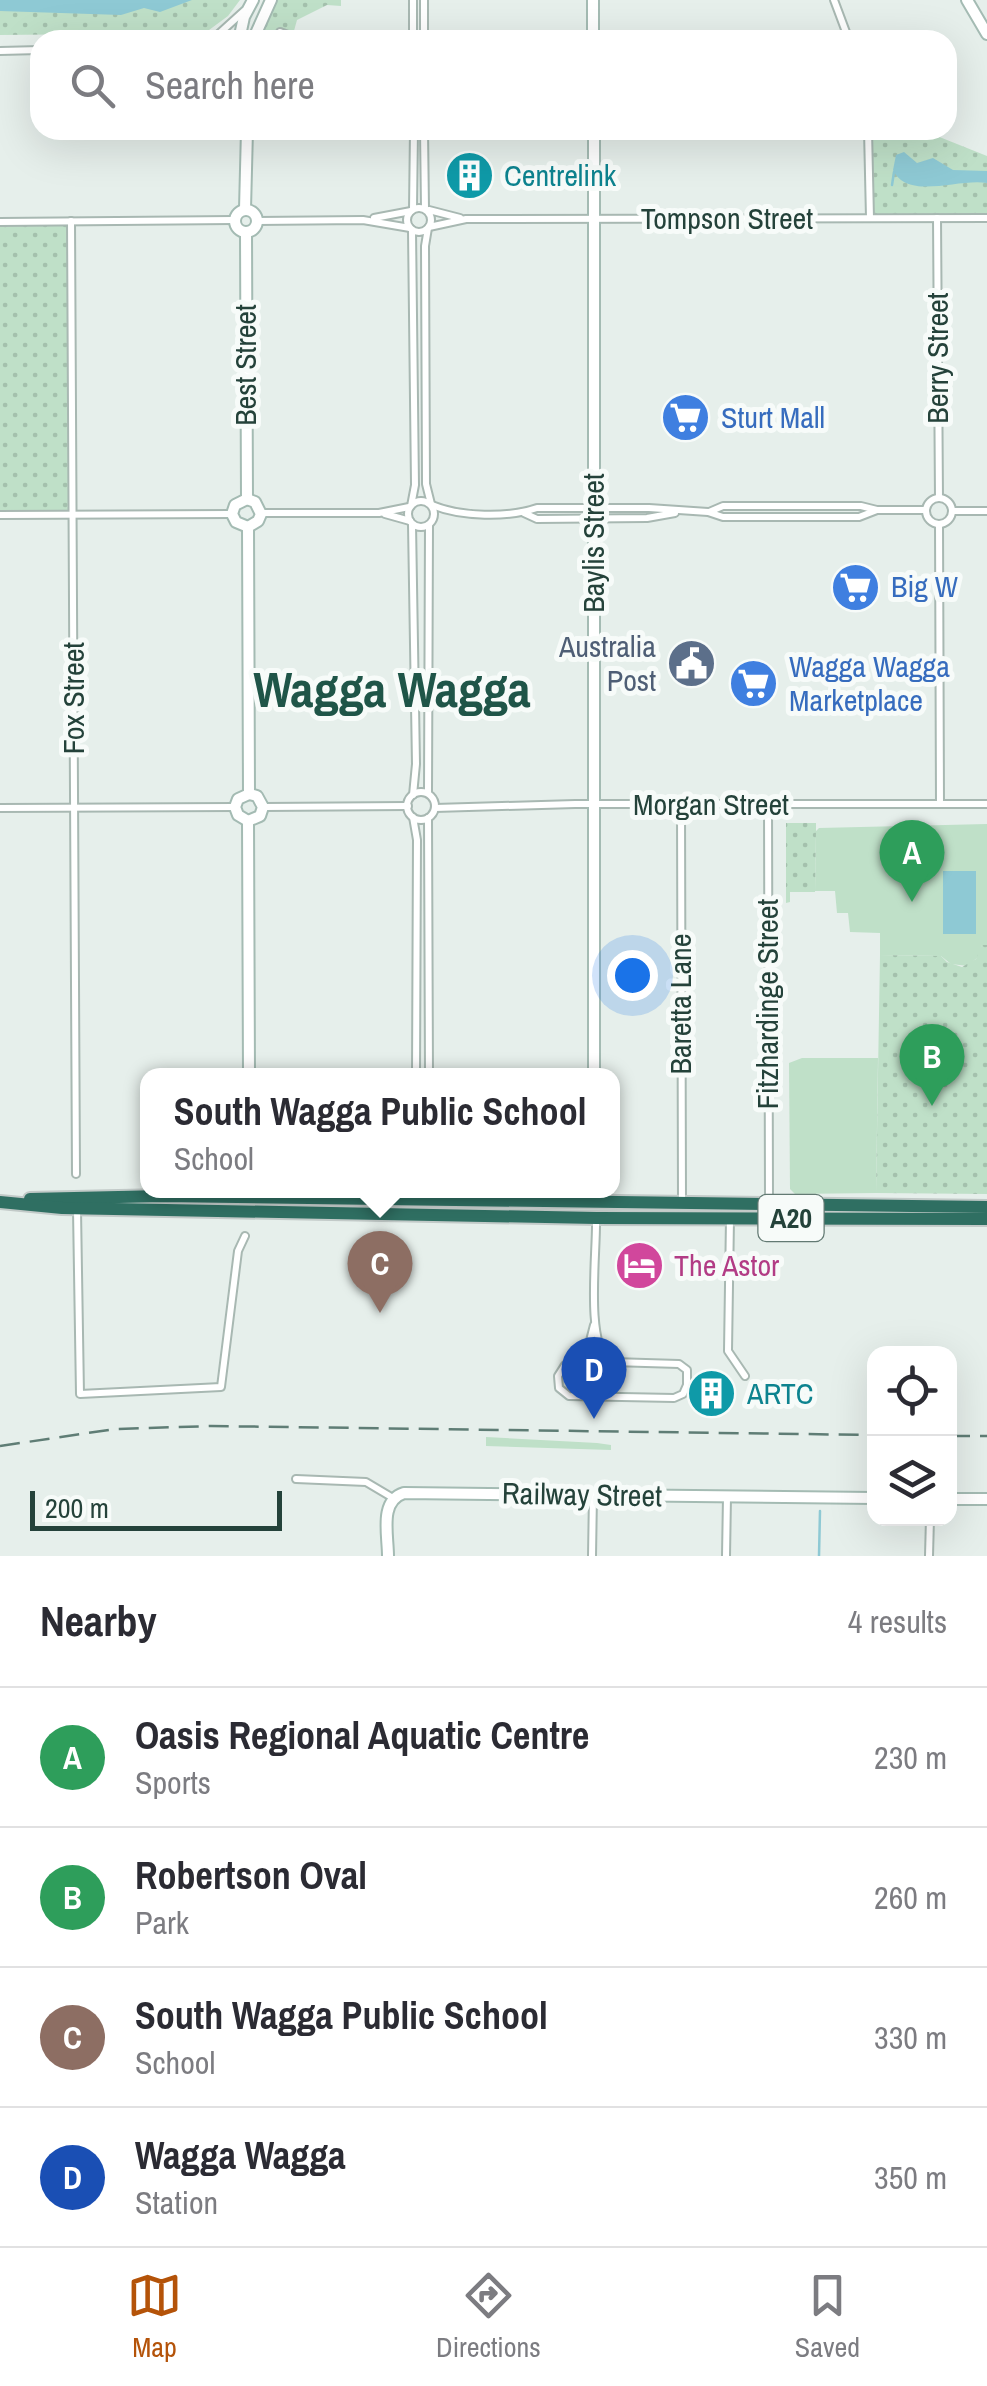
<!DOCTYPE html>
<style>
:root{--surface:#fff;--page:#f7f7f7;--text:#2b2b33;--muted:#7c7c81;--line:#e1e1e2;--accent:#b45309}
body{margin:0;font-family:"Archivo Narrow",sans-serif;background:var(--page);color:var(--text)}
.controls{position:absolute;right:30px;bottom:30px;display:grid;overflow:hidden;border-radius:20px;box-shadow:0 10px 40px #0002}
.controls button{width:90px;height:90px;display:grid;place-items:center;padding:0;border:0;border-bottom:2px solid var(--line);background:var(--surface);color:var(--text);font:50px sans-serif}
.scale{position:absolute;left:30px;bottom:25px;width:252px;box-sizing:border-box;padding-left:10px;border:5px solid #24423a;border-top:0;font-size:28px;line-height:35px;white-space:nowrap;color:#24423a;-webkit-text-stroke:8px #f7fbf9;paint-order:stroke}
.you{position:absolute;left:632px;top:975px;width:35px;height:35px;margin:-25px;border:8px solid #fff;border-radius:50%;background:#1a73e8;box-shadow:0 0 0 15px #1a73e833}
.badge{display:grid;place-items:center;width:65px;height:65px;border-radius:50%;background:var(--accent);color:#fff;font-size:32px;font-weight:700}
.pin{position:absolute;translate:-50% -82px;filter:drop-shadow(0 2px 5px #0008)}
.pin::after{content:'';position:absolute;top:52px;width:35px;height:30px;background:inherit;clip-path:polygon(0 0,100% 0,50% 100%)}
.popup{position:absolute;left:140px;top:1068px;width:480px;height:130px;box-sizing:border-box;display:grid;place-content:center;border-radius:20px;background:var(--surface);filter:drop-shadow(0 2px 8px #0005);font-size:32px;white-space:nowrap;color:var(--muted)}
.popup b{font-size:38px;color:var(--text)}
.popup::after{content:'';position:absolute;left:50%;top:100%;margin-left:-20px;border:20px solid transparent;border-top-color:var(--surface)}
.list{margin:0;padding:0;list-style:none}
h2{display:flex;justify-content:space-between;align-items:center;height:130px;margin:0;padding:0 40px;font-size:42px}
h2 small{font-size:32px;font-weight:400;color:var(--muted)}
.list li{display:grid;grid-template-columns:65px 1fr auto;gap:30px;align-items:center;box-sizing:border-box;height:140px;padding:0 40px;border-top:2px solid var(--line)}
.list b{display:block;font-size:38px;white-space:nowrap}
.list p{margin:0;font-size:32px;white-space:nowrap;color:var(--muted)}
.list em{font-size:32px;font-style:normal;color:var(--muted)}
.icon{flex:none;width:55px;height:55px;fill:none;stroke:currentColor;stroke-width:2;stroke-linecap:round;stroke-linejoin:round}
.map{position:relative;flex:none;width:987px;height:1556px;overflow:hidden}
.search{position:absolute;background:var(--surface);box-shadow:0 10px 40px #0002;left:30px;right:30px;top:30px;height:110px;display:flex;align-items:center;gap:25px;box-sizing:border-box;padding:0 35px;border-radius:30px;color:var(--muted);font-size:38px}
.sheet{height:690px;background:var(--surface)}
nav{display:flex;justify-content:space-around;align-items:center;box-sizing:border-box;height:140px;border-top:2px solid var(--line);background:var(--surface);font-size:28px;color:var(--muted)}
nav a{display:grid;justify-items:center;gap:5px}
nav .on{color:var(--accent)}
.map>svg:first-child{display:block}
</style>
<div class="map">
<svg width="987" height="1556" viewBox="0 0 987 1556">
<defs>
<pattern id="park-dots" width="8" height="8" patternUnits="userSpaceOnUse" patternTransform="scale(2.5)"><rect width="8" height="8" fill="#bfe0c8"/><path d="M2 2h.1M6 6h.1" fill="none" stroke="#a4c1ad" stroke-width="1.8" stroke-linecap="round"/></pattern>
</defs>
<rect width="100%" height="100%" fill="#e6efeb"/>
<g fill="#bfe0c8">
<polygon points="987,824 987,945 982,945 980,955 968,966 951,964 941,956 880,955 880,933 850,932 848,913 837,913 835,891 815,891 816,831 819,828"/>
<polygon points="802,1058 878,1058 876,1193 795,1194 790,1189 789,1063"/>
<polygon points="486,1437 597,1443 611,1445 611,1450 486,1446"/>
</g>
<g fill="url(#park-dots)">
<polygon points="0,0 240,0 228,16 205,33 0,35"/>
<polygon points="272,0 341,0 341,6 327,5 297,20 292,38 254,40"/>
<polygon points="903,130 922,130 987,156 987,218 870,218 869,136"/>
<polygon points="71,221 73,514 0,515 0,222"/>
<polygon points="786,823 816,823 816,831 815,892 790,892 790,902 786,903"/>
<polygon points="982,945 987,945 987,1194 876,1193 880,955 941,956 947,962 962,967 976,959"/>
</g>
<g fill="#8ec9d4">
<polygon points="0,0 192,0 160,12 144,8 121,15 0,11"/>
<path d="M904,152L917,163L933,158L953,170L987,171V183C958,178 908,201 893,170L896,155Z"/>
<rect x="943" y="871" width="33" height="63"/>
</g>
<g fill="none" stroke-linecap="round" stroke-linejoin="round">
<g stroke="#8ec9d4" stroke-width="2.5">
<polyline points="892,185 894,172"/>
<polyline points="819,1556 820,1511"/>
</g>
<defs>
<g id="street">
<polyline points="413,0 413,39"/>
<polyline points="424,0 424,39"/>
<polyline points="834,0 849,40"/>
<polyline points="280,32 293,37 424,36"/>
<polyline points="212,40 244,11"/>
<polyline points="0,51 40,50"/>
<polyline points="424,130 425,209"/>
<polyline points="868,130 870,218"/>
<circle cx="419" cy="220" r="12"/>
<polyline points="413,209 414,130"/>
<polyline points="429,210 460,218"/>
<polyline points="374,218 411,211"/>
<polyline points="937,218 939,498"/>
<polyline points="71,221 76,1174"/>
<polyline points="257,221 363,220 410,228"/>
<polyline points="0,222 234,220"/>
<polyline points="429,227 466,219 987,218"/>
<polyline points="428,228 425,246 426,484 431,504"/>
<circle cx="939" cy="511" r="13"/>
<circle cx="421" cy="514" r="13"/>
<path d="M432,505C461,517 508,518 537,508H649L708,512L723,517H859L877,510"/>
<polyline points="411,506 415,485 412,230"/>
<polyline points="952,511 987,511"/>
<polyline points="709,512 723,506 861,506 877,510 926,510"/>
<polyline points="262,513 379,513 409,507"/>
<polyline points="524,513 537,519 647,518 675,513"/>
<polyline points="385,514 410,521"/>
<polyline points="0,515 231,514"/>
<polyline points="412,524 416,764 413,795"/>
<polyline points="939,524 940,804"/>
<circle cx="421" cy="806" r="14"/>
<polyline points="428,793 429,525"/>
<polyline points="681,805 682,1203"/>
<polyline points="768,805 769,1202"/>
<polyline points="264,807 408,806"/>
<polyline points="0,808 235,807"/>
<polyline points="435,808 575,804 987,804"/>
<polyline points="413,817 417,840 416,1076"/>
<polyline points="428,818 429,1076"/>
<polyline points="77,1210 80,1394 221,1387 238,1251 245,1236"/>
<path d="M596,1219C597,1252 585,1341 609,1362"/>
<polyline points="730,1219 728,1351 745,1376"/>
<polyline points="585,1360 594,1325"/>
<polygon points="579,1361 679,1364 687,1370 687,1385 683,1394 674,1398 569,1396 559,1388 558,1376 565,1365"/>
<polyline points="296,1479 366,1482 393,1498"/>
<polyline points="592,1556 593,1495"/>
<polyline points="726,1556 727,1497"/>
<polyline points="929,1556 930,1518"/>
</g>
<g id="secondary">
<polyline points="593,0 593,40"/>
<polyline points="967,0 987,34"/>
<polyline points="239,40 244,17 253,0"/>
<polyline points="253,40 271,0"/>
<polyline points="594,130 594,1076"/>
<polyline points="245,209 247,130"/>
<circle cx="246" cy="221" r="11"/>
<polyline points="246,232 247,499"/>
<polyline points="247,499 235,505 232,514 236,522 248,527"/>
<polyline points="247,499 255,502 261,514 258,521 248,527"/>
<polyline points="248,527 249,794"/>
<polyline points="248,821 249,1076"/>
<polyline points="248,821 260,816 263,807 257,796 249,794"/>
<polyline points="248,821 238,815 235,807 238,799 249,794"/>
<polyline points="950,1499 987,1499"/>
<path d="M388,1556C388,1534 379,1501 404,1493L874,1498"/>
</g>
<g id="highway">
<polyline points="30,1199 163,1196 987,1207"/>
<polyline points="0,1202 62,1208 596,1218 987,1219"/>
</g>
</defs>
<use href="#street" stroke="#a8b8b2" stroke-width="10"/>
<use href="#secondary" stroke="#a4bbb3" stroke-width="14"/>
<use href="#highway" stroke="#c2cac8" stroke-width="16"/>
<use href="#street" stroke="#fff" stroke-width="6"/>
<use href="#secondary" stroke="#fff" stroke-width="10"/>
<use href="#highway" stroke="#2f6f62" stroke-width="12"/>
<g stroke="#5f7d75" stroke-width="2.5" stroke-dasharray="20 10" stroke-linecap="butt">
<polyline points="950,1436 987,1436"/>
<polyline points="0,1446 115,1429 211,1426 874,1435"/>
</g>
</g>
<defs>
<symbol id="building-disc" viewBox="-11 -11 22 22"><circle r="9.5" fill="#0f9aa8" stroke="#f7fbf9"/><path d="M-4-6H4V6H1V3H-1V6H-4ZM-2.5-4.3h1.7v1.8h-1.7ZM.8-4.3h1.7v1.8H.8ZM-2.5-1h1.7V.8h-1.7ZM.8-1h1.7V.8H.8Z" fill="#fff"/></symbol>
<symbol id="supermarket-disc" viewBox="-11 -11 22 22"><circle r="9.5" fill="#3f7fe0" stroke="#f7fbf9"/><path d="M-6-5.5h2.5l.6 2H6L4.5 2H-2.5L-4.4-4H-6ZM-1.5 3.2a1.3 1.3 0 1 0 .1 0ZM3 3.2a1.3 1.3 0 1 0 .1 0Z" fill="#fff"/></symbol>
<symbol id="civic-disc" viewBox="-11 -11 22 22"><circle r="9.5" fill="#5c6f8a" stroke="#f7fbf9"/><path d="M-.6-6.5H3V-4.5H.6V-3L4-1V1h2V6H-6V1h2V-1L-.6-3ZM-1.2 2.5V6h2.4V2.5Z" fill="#fff"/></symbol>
<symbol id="hotel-disc" viewBox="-11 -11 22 22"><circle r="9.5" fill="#d1479c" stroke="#f7fbf9"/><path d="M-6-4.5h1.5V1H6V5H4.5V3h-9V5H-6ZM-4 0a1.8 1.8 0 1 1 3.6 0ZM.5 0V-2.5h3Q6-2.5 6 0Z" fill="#fff"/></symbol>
</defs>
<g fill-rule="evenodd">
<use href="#building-disc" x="442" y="148" width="55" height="55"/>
<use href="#supermarket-disc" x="658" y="390" width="55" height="55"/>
<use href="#supermarket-disc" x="828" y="560" width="55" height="55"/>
<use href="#civic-disc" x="664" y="636" width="55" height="55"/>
<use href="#supermarket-disc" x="726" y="656" width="55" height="55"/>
<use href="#hotel-disc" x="612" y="1238" width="55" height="55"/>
<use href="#building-disc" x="684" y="1366" width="55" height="55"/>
</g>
<g text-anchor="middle" stroke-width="10" stroke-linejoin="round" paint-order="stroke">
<rect fill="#f7fbf9" stroke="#637a73" stroke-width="2.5" x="758.5" y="1195" width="65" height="46" rx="8"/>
<g font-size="28" font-weight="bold" fill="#24423a">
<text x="791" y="1228">A20</text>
</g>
<g font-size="30" fill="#0d838f" stroke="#f7fbf9" text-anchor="start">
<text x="504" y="186">Centrelink</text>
<text x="747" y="1404">ARTC</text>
</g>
<g font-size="30" fill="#24423a" stroke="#f7fbf9">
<text x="727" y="229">Tompson Street</text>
<text transform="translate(938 358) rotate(-90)" y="10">Berry Street</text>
<text transform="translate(246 365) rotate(-90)" y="10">Best Street</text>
<text transform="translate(594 543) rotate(-90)" y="10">Baylis Street</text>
<text transform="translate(74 698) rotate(-90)" y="10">Fox Street</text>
<text x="711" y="815">Morgan Street</text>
<text transform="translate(681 1004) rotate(-90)" y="10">Baretta Lane</text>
<text transform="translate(768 1004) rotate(-90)" y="10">Fitzhardinge Street</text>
<text transform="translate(582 1495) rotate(1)" y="10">Railway Street</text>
</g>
<g font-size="30" fill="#366cbe" stroke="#f7fbf9" text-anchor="start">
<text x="721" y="428">Sturt Mall</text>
<text x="891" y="597">Big W</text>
<text x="789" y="677">Wagga Wagga<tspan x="789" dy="34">Marketplace</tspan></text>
</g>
<g font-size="30" fill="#4e5e75" stroke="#f7fbf9" text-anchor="end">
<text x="656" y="657">Australia<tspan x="656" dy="34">Post</tspan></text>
</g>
<g font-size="30" fill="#b23c85" stroke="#f7fbf9" text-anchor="start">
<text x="674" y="1276">The Astor</text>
</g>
<g font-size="50" font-weight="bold" fill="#1f5548" stroke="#f7fbf9">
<text x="392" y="707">Wagga Wagga</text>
</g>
</g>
</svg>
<div class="controls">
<button><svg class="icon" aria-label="locate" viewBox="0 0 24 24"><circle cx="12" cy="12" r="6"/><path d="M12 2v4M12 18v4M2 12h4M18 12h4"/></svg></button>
<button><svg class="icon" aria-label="layers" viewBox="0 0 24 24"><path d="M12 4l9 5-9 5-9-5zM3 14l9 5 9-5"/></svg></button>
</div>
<div class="scale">200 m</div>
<div class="you"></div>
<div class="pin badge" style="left:912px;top:902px;background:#2e9e5b">A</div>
<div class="pin badge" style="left:932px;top:1106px;background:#2e9e5b">B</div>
<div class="pin badge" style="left:380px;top:1313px;background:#8d6e63">C</div>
<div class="popup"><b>South Wagga Public School</b>School</div>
<div class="pin badge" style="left:594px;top:1419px;background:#1a4fb4">D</div>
<div class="search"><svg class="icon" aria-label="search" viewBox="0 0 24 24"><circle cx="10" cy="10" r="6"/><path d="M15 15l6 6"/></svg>Search here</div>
</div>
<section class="sheet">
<h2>Nearby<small>4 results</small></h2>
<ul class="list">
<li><span class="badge" style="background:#2e9e5b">A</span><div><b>Oasis Regional Aquatic Centre</b><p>Sports</p></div><em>230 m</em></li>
<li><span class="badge" style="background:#2e9e5b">B</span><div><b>Robertson Oval</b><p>Park</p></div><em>260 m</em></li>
<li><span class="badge" style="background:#8d6e63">C</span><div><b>South Wagga Public School</b><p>School</p></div><em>330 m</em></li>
<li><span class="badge" style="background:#1a4fb4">D</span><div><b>Wagga Wagga</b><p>Station</p></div><em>350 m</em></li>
</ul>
</section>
<nav>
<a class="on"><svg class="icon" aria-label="map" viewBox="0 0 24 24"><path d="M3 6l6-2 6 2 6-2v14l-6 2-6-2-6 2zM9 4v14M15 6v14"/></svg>Map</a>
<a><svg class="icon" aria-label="directions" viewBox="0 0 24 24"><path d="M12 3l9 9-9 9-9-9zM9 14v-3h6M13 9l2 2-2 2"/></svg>Directions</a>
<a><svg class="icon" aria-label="saved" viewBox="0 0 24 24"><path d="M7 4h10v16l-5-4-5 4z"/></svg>Saved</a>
</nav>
